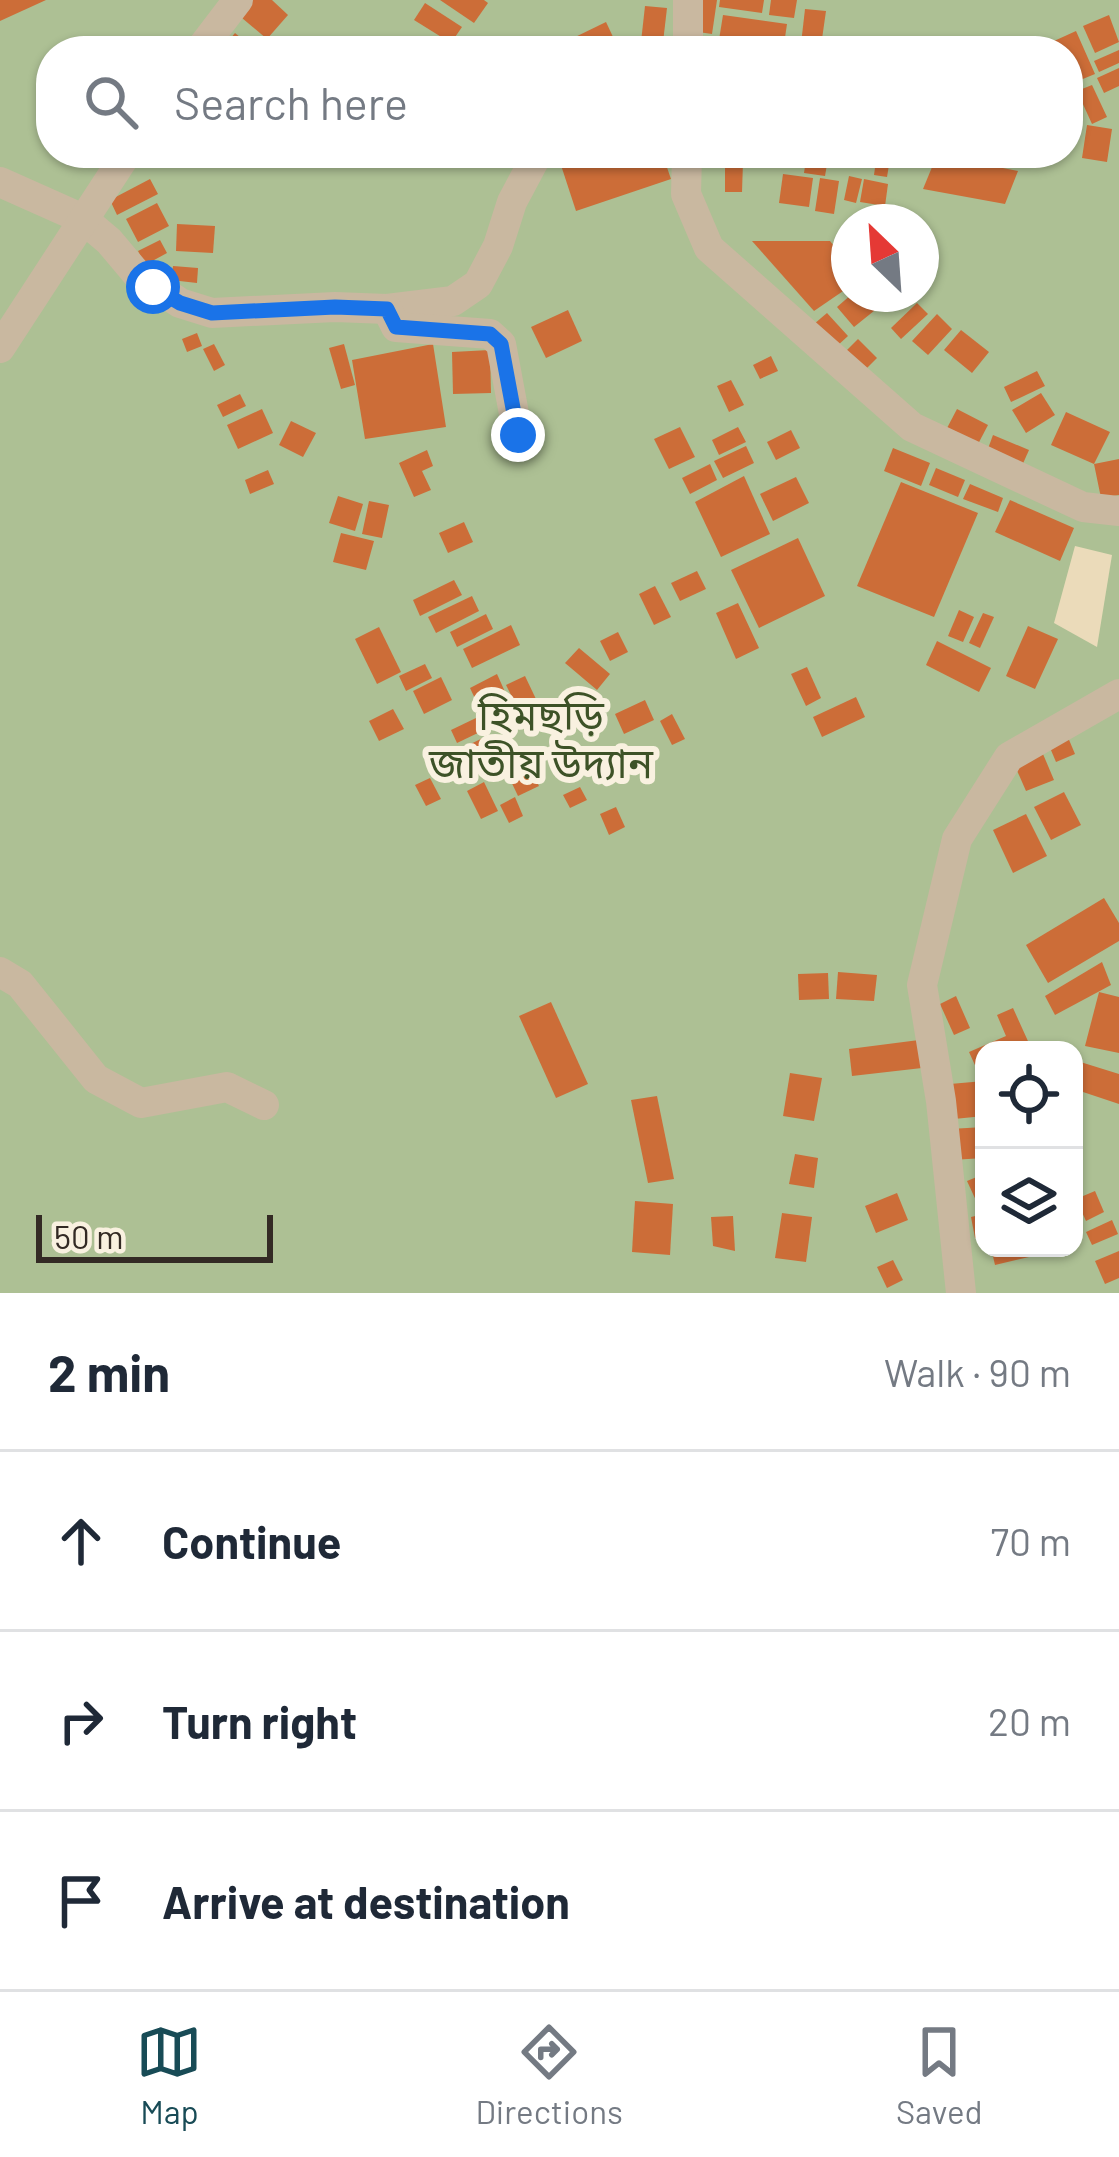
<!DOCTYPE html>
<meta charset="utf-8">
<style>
:root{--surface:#fff;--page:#f6f6f7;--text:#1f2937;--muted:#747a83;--line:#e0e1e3;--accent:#184b56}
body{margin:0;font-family:Barlow,"Noto Sans Bengali",sans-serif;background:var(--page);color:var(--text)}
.controls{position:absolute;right:36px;bottom:36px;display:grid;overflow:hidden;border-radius:24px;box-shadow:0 3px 9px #0004}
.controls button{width:108px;height:108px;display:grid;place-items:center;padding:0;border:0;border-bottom:3px solid var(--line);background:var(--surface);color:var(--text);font:60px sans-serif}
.compass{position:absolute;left:831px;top:204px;width:108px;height:108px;border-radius:50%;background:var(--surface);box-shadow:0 3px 9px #0004;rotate:335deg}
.scale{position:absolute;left:36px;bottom:30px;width:237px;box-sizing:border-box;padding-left:12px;border:6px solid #332a24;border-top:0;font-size:33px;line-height:42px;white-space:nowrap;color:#332a24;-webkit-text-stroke:9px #f9f1e0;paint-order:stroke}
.stop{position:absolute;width:36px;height:36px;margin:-27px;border:9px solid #1a73e8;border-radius:50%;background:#fff}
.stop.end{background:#1a73e8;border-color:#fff;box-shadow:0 3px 12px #0008}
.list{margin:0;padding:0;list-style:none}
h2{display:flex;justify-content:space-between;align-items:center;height:156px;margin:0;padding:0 48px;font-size:51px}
h2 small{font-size:39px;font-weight:400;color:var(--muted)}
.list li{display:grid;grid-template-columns:78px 1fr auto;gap:36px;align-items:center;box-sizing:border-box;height:180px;padding:0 48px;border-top:3px solid var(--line)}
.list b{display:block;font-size:45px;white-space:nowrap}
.list em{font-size:39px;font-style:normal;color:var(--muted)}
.icon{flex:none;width:66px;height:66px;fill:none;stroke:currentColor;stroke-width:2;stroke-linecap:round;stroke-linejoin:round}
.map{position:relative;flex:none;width:1119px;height:1293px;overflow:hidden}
.search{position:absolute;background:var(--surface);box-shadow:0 3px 9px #0004;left:36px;right:36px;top:36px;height:132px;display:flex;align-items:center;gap:30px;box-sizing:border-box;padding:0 42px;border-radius:48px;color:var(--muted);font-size:45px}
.sheet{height:696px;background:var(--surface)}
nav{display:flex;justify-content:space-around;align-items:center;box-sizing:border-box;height:168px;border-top:3px solid var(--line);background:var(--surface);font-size:33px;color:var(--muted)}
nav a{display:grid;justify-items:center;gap:6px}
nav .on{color:var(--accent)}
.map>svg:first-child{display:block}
</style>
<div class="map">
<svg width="1119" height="1293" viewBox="0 0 1119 1293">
<rect width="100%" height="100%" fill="#f1e7d4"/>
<path fill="#adc094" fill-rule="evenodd" d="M0,0H1119V1293H0ZM51,51H1068V153H51ZM849,222H921V294H849ZM984,1050H1074V1248H984Z"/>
<polygon fill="#ebdbba" points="1075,546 1112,555 1097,647 1054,623"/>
<g fill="#cc6d38">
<polygon points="0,0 46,0 0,21"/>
<polygon points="247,0 272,0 288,15 267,39 236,13"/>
<polygon points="440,0 484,0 488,3 474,23"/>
<polygon points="695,0 717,0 712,34 691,31"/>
<polygon points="720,0 764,0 762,13 719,7"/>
<polygon points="771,0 797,0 794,18 769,15"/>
<polygon points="425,3 462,27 451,43 414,20"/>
<polygon points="645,6 667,8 662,51 640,51"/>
<polygon points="805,9 826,11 821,46 801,44"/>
<polygon points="723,15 787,24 783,51 756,51 718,46"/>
<polygon points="1109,15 1119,42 1095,53 1083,26"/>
<polygon points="606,22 614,39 589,51 572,51 567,41"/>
<polygon points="1076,31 1095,74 1073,83 1068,72 1068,51 1059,51 1054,41"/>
<polygon points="235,33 257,51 220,51"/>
<polygon points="1119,50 1119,63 1099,72 1094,61"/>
<polygon points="1119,68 1119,86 1104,93 1097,78"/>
<polygon points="1092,85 1107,117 1092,124 1077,91"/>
<polygon points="1087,125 1112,129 1107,162 1082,158"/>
<polygon points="557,153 662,153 671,179 576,211"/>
<polygon points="707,153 761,153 761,157 708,160"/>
<polygon points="807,153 829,153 825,176 804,173"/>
<polygon points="877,153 891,153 887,177 874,175"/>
<polygon points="937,155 1018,171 1005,204 923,189"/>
<polygon points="725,162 743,162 742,192 725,192"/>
<polygon points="783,174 813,178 809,207 779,203"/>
<polygon points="849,176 862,179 856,203 844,200"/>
<polygon points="820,178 839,181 834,214 815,211"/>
<polygon points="150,179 158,194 117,215 110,200"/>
<polygon points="864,179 888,184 885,206 860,202"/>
<polygon points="157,203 169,226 138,242 126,219"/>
<polygon points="177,224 215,226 213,253 176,251"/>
<polygon points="160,240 167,253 145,265 138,251"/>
<polygon points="752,241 830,241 849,265 849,287 814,311"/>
<polygon points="173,266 198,268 197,283 171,280"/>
<polygon points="852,294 895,294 854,327 837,307"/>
<polygon points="917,303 928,314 901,339 891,328"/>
<polygon points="568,310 582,341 546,358 531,327"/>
<polygon points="827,313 848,336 836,347 814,324"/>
<polygon points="937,314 952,329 928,355 912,341"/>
<polygon points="961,330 989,352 972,373 944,350"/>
<polygon points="197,333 202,346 187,352 182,339"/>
<polygon points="858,339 877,358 862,373 843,354"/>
<polygon points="214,344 225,365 214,371 203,349"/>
<polygon points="344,344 355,385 341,389 329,348"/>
<polygon points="433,344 446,427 365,439 352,360"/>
<polygon points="490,350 491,393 453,394 452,352"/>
<polygon points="771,356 778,371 760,379 753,365"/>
<polygon points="1037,371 1045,386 1011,402 1004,387"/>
<polygon points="731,380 744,405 729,412 717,386"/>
<polygon points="1041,393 1055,415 1026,433 1012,410"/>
<polygon points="240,394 246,406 223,417 217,405"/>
<polygon points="262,409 273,433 238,449 227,425"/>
<polygon points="957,409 988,425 977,446 946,430"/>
<polygon points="1066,412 1110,432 1094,464 1119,459 1119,495 1101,498 1094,464 1051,445"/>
<polygon points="291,421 316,433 303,457 279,445"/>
<polygon points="680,427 695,457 669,469 654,439"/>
<polygon points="738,427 746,442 719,455 712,440"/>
<polygon points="791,430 800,448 776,460 767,442"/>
<polygon points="993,435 1029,450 1021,468 986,454"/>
<polygon points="746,446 754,463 723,478 714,461"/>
<polygon points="893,448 930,463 921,486 884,471"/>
<polygon points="427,450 433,466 422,471 431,490 414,497 399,463"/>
<polygon points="710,464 717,480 690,494 682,478"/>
<polygon points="936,468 965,480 958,497 929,485"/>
<polygon points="268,470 274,484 250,494 245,480"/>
<polygon points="744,476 770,534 721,557 695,502"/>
<polygon points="796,477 809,503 773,521 760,494"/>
<polygon points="901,482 978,513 934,617 857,586"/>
<polygon points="970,484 1003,498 998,512 963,499"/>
<polygon points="338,496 363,504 355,531 329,523"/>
<polygon points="1010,500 1074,528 1060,561 995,532"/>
<polygon points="369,501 389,505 382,538 362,534"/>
<polygon points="464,522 473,542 448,553 439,533"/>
<polygon points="341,533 374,541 366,570 333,562"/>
<polygon points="798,538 825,596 759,628 731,570"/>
<polygon points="697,571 706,589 680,601 671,583"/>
<polygon points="454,580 462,595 420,616 413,600"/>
<polygon points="655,586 671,617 654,625 639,594"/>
<polygon points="472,596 479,611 436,633 428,617"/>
<polygon points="738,603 759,648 736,659 716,613"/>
<polygon points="959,610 974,617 963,642 948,636"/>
<polygon points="983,613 994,617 980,648 969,643"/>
<polygon points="486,614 493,629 457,647 450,632"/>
<polygon points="511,625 520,645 472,668 463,649"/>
<polygon points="1028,626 1058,639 1035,689 1006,676"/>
<polygon points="379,627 401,672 377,684 355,639"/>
<polygon points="618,632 628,652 610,661 600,641"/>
<polygon points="937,641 991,668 979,692 926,665"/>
<polygon points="579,648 610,674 597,690 565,663"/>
<polygon points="425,664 432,678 406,691 399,676"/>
<polygon points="807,667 821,698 806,706 791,674"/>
<polygon points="497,674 506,694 479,707 470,688"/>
<polygon points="525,676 546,720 528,729 506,685"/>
<polygon points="441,677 452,700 424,714 413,691"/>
<polygon points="856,697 865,717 822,737 813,717"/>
<polygon points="645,700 654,720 624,734 615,714"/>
<polygon points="393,709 404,729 379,741 369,721"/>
<polygon points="672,714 685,739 672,745 660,721"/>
<polygon points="476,718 482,731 457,743 451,730"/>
<polygon points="1067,735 1075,754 1056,762 1048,743"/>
<polygon points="487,736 495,753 466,767 458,750"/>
<polygon points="1043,754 1054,780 1026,791 1015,766"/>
<polygon points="527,763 539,786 518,796 507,773"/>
<polygon points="430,778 441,799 426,806 415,785"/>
<polygon points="484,782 498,811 481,819 467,791"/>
<polygon points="580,787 587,800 570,808 563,795"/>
<polygon points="1064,792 1081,825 1051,840 1034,807"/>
<polygon points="515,797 523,816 509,823 500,805"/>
<polygon points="616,807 625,827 609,835 600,814"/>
<polygon points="1026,814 1047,856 1013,873 993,830"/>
<polygon points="1104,898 1119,923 1119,941 1048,983 1026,945"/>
<polygon points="1102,962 1111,985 1055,1015 1045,996"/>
<polygon points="838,972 877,975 874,1001 836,999"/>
<polygon points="828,973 829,999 799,1000 798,974"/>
<polygon points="1099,992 1119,997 1119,1053 1085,1046"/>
<polygon points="956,996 970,1028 954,1035 940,1004"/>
<polygon points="551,1002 588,1084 556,1098 519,1016"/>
<polygon points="1013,1008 1032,1050 984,1050 984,1072 979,1074 969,1052 1006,1036 997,1015"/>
<polygon points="919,1040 922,1068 852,1076 849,1049"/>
<polygon points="1074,1060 1119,1074 1119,1104 1074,1089"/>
<polygon points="790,1073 822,1078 814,1121 783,1116"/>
<polygon points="984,1081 984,1116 954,1119 950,1084"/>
<polygon points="657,1096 674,1179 648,1183 631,1100"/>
<polygon points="984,1127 984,1158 952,1160 950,1129"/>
<polygon points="795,1154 818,1158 814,1188 789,1184"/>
<polygon points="984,1174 984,1205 979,1207 967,1181"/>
<polygon points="1095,1191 1104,1212 1086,1221 1076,1199"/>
<polygon points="897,1193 908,1220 876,1233 865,1206"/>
<polygon points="635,1201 673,1204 670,1255 632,1252"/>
<polygon points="782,1213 812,1217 806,1262 775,1258"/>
<polygon points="984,1214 984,1236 975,1238 971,1217"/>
<polygon points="733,1216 735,1251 713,1246 711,1217"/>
<polygon points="1112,1220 1118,1234 1092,1245 1086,1232"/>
<polygon points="991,1248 1027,1248 1029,1257 995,1265"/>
<polygon points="1119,1251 1119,1278 1105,1284 1095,1261"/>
<polygon points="893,1260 903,1280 887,1288 877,1267"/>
</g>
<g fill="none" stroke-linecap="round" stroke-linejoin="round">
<g stroke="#c9b8a0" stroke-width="30">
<polyline points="199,51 238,0"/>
<polyline points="688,51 688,0"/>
<polyline points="687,153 686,194 709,248 912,427 1083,507 1119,511"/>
<polyline points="0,182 83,219 109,241 136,273 180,303 212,313 335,307 387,309 453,301 478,284 498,246 512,202 538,153"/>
<polyline points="387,309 396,327 490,334 501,344 518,435"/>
<polyline points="0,348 127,153"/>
<polyline points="0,972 20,984 96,1079 141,1103 227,1087 264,1105"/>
<polyline points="961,1293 941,1101 922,985 957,839 1009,757 1119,694"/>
</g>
</g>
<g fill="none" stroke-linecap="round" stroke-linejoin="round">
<polyline stroke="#1a73e8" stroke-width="15" points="153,287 180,303 212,313 335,307 387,309 396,327 490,334 501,344 518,435"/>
</g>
<g text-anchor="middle" stroke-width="12" stroke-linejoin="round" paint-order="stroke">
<g font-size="42" fill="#3d5227" stroke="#f9f1e0">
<text x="541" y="730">হিমছড়ি<tspan x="541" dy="48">জাতীয় উদ্যান</tspan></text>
</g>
</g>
</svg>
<div class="controls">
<button><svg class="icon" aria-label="locate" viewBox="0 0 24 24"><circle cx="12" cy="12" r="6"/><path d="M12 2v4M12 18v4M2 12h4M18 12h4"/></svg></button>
<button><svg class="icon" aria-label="layers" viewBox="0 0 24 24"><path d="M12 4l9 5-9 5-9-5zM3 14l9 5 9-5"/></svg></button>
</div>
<svg class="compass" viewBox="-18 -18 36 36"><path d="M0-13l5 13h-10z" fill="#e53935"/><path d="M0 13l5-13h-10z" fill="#747a83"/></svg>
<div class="scale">50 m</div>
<div class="stop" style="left:153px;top:287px"></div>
<div class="stop end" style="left:518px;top:435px"></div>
<div class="search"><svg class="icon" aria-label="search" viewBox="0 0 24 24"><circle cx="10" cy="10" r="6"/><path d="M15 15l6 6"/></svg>Search here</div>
</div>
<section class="sheet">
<h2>2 min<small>Walk · 90 m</small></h2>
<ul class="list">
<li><svg class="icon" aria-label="ahead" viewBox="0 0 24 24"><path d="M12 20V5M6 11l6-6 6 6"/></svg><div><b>Continue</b></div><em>70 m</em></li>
<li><svg class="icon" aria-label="right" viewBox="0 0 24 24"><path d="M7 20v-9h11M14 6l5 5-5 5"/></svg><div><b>Turn right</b></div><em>20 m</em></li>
<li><svg class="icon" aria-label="arrive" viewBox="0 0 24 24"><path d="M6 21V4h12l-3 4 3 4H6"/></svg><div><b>Arrive at destination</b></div></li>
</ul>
</section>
<nav>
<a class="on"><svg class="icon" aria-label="map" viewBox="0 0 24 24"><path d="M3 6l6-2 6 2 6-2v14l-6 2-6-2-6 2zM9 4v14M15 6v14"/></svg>Map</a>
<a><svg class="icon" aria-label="directions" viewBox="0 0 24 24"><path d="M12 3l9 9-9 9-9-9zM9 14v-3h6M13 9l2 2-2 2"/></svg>Directions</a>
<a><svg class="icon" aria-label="saved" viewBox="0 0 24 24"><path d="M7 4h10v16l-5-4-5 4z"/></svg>Saved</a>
</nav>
